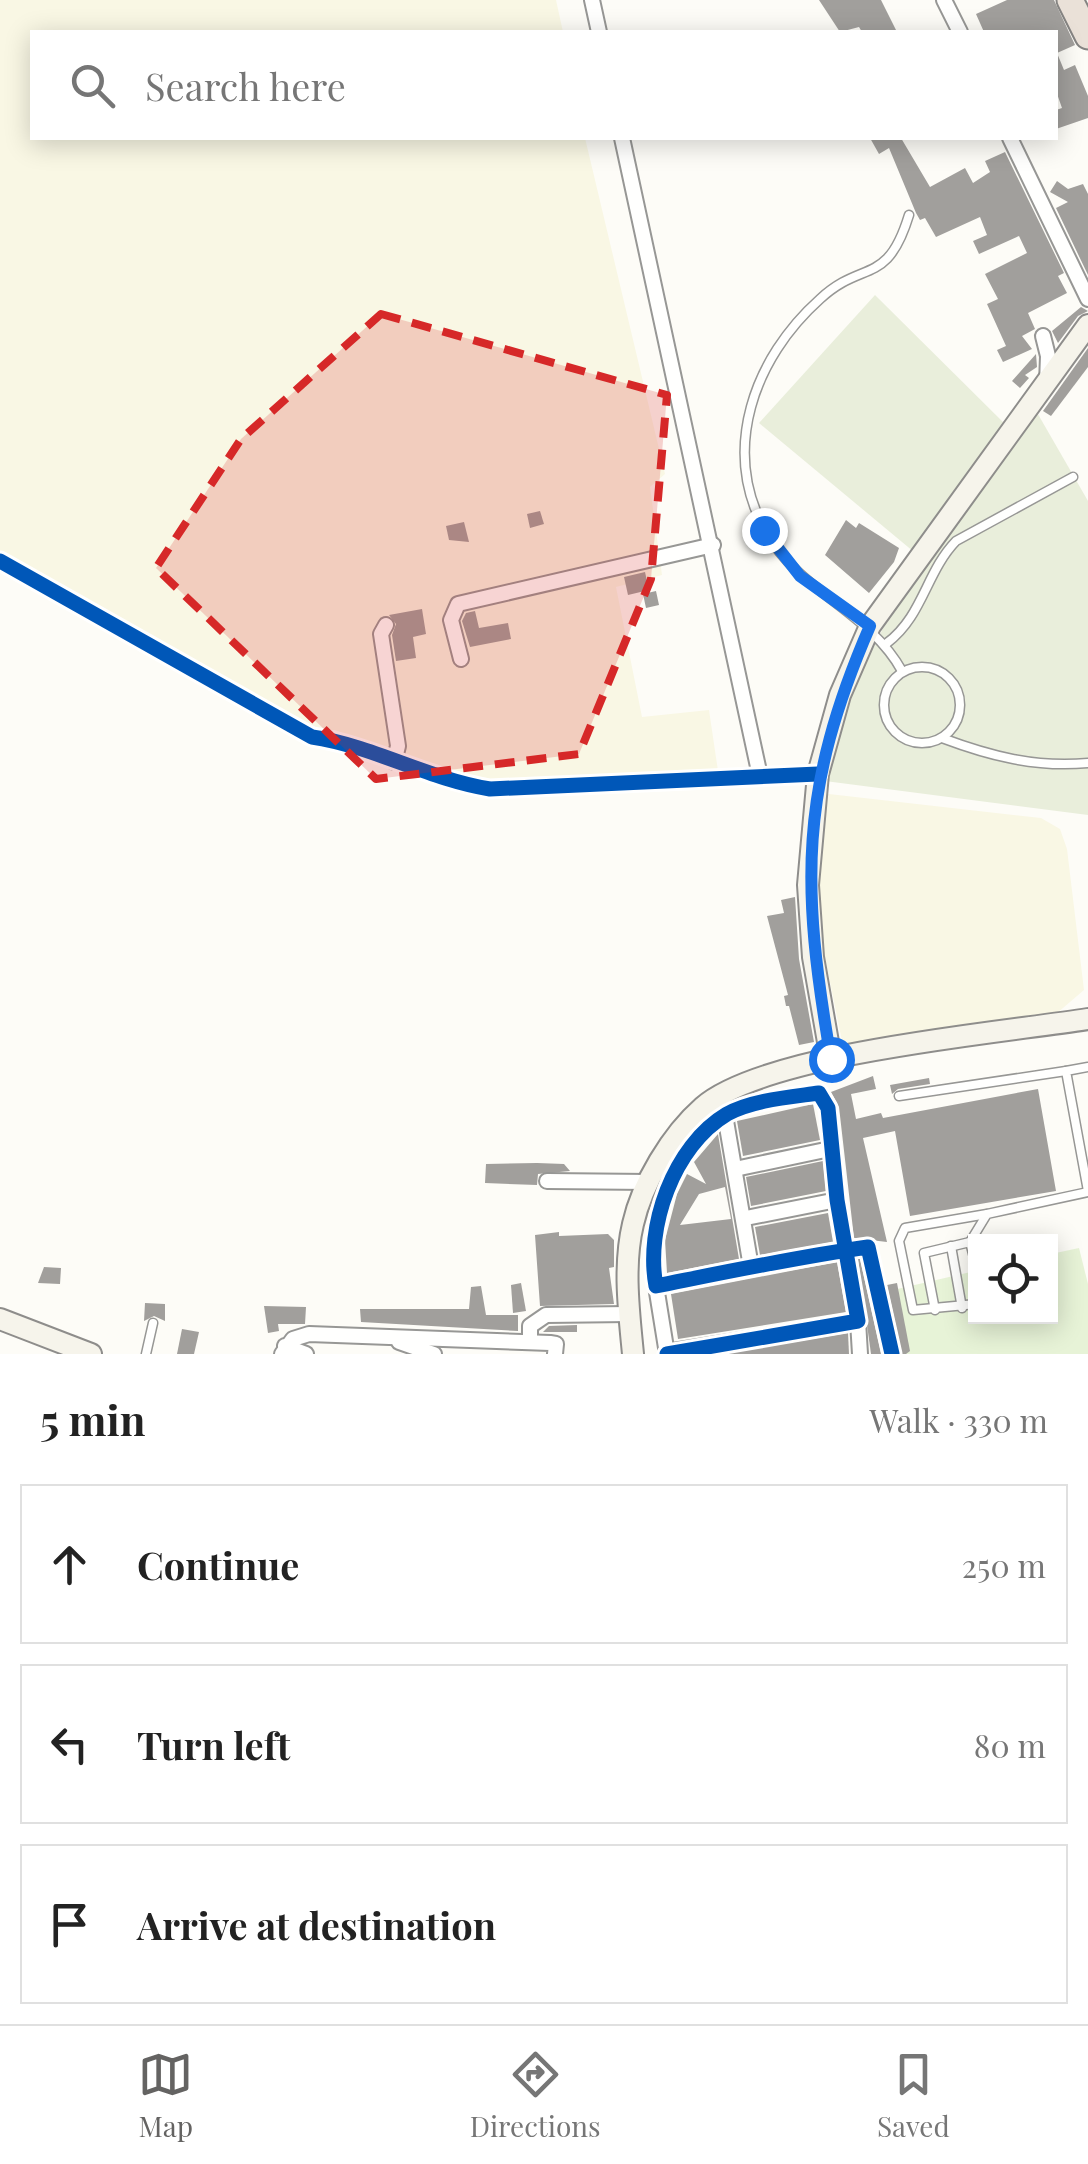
<!DOCTYPE html>
<meta charset="utf-8">
<style>
:root{--surface:#fff;--page:#f2f2f2;--text:#222;--muted:#767676;--line:#e0e0e0;--accent:#646362}
body{margin:0;font-family:"Playfair Display",serif;background:var(--page);color:var(--text)}
.controls{position:absolute;right:30px;bottom:30px;display:grid;overflow:hidden;border-radius:0px;box-shadow:0 5px 25px #0003}
.controls button{width:90px;height:90px;display:grid;place-items:center;padding:0;border:0;border-bottom:2px solid var(--line);background:var(--surface);color:var(--text);font:50px sans-serif}
.stop{position:absolute;width:30px;height:30px;margin:-22px;border:8px solid #1a73e8;border-radius:50%;background:#fff}
.stop.end{background:#1a73e8;border-color:#fff;box-shadow:0 2px 10px #0008}
.list{margin:0;padding:0;list-style:none}
h2{display:flex;justify-content:space-between;align-items:center;height:130px;margin:0;padding:0 40px;font-size:42px}
h2 small{font-size:32px;font-weight:400;color:var(--muted)}
.list li{display:grid;grid-template-columns:65px 1fr auto;gap:30px;align-items:center;box-sizing:border-box;height:160px;margin:0 20px 20px;padding:0 20px;border:2px solid var(--line);border-radius:0px}
.list b{display:block;font-size:38px;white-space:nowrap}
.list em{font-size:32px;font-style:normal;color:var(--muted)}
.icon{flex:none;width:55px;height:55px;fill:none;stroke:currentColor;stroke-width:2;stroke-linecap:round;stroke-linejoin:round}
.map{position:relative;flex:none;width:1088px;height:1354px;overflow:hidden}
.search{position:absolute;background:var(--surface);box-shadow:0 5px 25px #0003;left:30px;right:30px;top:30px;height:110px;display:flex;align-items:center;gap:25px;box-sizing:border-box;padding:0 35px;border-radius:0px;color:var(--muted);font-size:38px}
.sheet{height:670px;background:var(--surface)}
nav{display:flex;justify-content:space-around;align-items:center;box-sizing:border-box;height:140px;border-top:2px solid var(--line);background:var(--surface);font-size:28px;color:var(--muted)}
nav a{display:grid;justify-items:center;gap:5px}
nav .on{color:var(--accent)}
.map>svg:first-child{display:block}
</style>
<div class="map">
<svg width="1088" height="1354" viewBox="0 0 1088 1354">
<rect width="100%" height="100%" fill="#fdfcf7"/>
<g fill="#f9f7e4">
<polygon points="0,0 556,0 563,32 32,32 32,138 585,138 665,474 650,487 662,575 616,587 642,717 709,710 718,771 467,781 395,758 335,730 311,731 0,552"/>
<polygon points="820,793 1041,818 1060,829 1067,849 1084,990 1056,1014 844,1051 811,888"/>
</g>
<polygon fill="#e7f3d7" points="1079,1248 1088,1284 1088,1354 906,1354 893,1290 975,1271 976,1316 1050,1316 1051,1254"/>
<g fill="#e9eedb">
<polygon points="875,295 1008,427 914,552 759,423"/>
<polygon points="1035,409 1088,501 1088,815 825,781 847,699 904,587"/>
</g>
<g fill="#a19f9c" fill-rule="evenodd">
<polygon points="819,0 881,0 897,32 862,32 859,27 840,32"/>
<polygon points="1007,0 1054,0 1075,45 1057,53 1064,70 1075,65 1088,96 1088,118 1056,129 1056,110 1062,108 1056,91 1056,32 984,32 976,14"/>
<polygon points="870,138 901,138 930,187 965,168 973,183 990,172 985,161 1005,152 1064,273 1058,276 1067,293 1028,313 1035,329 1022,336 1032,349 1003,362 997,350 1006,346 987,304 998,299 985,274 1027,253 1019,236 979,254 973,241 987,235 980,217 936,237 925,218 920,220 916,213 889,148 879,154"/>
<polygon points="1057,181 1068,189 1083,184 1088,194 1088,275 1056,208 1068,202 1050,192"/>
<polygon points="1081,307 1088,311 1078,316 1058,343 1052,331"/>
<polygon points="1088,348 1088,367 1051,416 1043,411"/>
<polygon points="1036,354 1037,367 1025,375 1029,378 1020,388 1012,381"/>
<polygon points="540,511 544,524 530,528 527,514"/>
<polygon points="846,520 856,528 859,523 899,548 894,562 869,593 825,555"/>
<polygon points="464,522 469,542 449,540 446,526"/>
<polygon points="645,572 649,590 628,595 624,577"/>
<polygon points="656,591 659,605 646,608 643,594"/>
<polygon points="422,609 426,634 413,637 416,658 396,661 392,635 396,624 389,615"/>
<polygon points="475,611 479,628 508,623 511,639 470,647 462,621 466,613"/>
<polygon points="795,897 799,959 814,1042 799,1045 789,1006 786,1006 784,996 788,995 767,916 784,913 781,900"/>
<polygon points="873,1076 876,1089 851,1094 856,1119 881,1113 883,1118 1038,1089 1056,1191 910,1216 895,1131 863,1138 887,1242 854,1238 839,1107 831,1092"/>
<polygon points="929,1078 930,1084 898,1089 892,1094 890,1085"/>
<polygon points="813,1104 820,1140 743,1156 737,1121"/>
<path d="M718,1134L739,1259L667,1273L665,1240L677,1194L687,1174L706,1184L694,1162ZM725,1187L731,1219L680,1225L699,1194Z"/>
<polygon points="823,1161 826,1191 751,1206 746,1177"/>
<polygon points="537,1163 564,1164 570,1171 538,1174 537,1185 485,1183 486,1164"/>
<polygon points="828,1213 833,1242 760,1255 755,1227"/>
<polygon points="559,1232 559,1236 608,1234 614,1240 614,1267 609,1268 614,1304 540,1306 535,1235"/>
<polygon points="858,1259 860,1259 881,1354 871,1354"/>
<polygon points="837,1262 846,1312 678,1339 671,1294"/>
<polygon points="44,1267 61,1268 60,1284 38,1283"/>
<polygon points="521,1283 526,1311 513,1313 511,1285"/>
<polygon points="897,1283 910,1351 906,1354 902,1354 887,1285"/>
<polygon points="481,1286 486,1315 518,1315 518,1331 361,1322 360,1309 469,1309 471,1287"/>
<polygon points="145,1303 165,1304 165,1321 154,1316 144,1321"/>
<polygon points="264,1306 306,1307 305,1324 278,1324 279,1331 268,1333"/>
<polygon points="577,1325 577,1332 543,1332 549,1326"/>
<polygon points="182,1329 199,1332 194,1354 177,1354"/>
<polygon points="848,1333 849,1354 721,1354"/>
</g>
<g fill="none" stroke-linecap="round" stroke-linejoin="round">
<defs>
<g id="lane">
<path d="M887,643C923,616 926,572 956,541L1073,477"/>
<circle cx="922" cy="705" r="38"/>
<path d="M902,671C869,611 799,592 766,532C720,450 754,358 820,299C863,259 887,287 909,215"/>
<path d="M942,738C990,756 1036,768 1088,763"/>
<polyline points="1088,1067 1066,1071 1088,1191"/>
<polyline points="899,1096 1066,1071"/>
<polyline points="951,1246 962,1308"/>
<polyline points="976,1265 970,1242 987,1214 1088,1192"/>
<polyline points="976,1304 913,1310 899,1241 905,1228 987,1214"/>
<polyline points="935,1310 924,1253 970,1242"/>
<polyline points="146,1354 153,1323"/>
</g>
<g id="street">
<polyline points="592,0 599,32"/>
<polyline points="944,0 960,32"/>
<polyline points="622,138 760,776"/>
<polyline points="1010,138 1088,299"/>
<polyline points="1043,336 1048,356 1047,383"/>
<path d="M0,561L312,737C373,746 428,779 490,789L818,774"/>
<polyline points="386,625 381,634 398,746 394,762"/>
<polyline points="461,659 451,620 458,604 713,545"/>
<polyline points="725,1115 751,1267"/>
<polyline points="735,1169 830,1149"/>
<polyline points="547,1181 649,1182"/>
<polyline points="746,1218 837,1200"/>
<polyline points="656,1286 667,1354"/>
<polyline points="858,1321 860,1354"/>
<polyline points="399,1342 434,1354"/>
<polyline points="530,1342 530,1326 546,1315 629,1314"/>
<polyline points="285,1346 306,1354"/>
<path d="M667,1352L858,1321L837,1200L828,1108L819,1093C791,1097 752,1100 727,1114C673,1146 645,1228 656,1286C726,1272 797,1257 868,1247L892,1354"/>
<polyline points="282,1354 293,1339 309,1334 550,1343 556,1344 555,1354"/>
</g>
<g id="secondary">
<polyline points="831,1059 813,957 808,885 818,774 840,695 870,626 1088,325"/>
<polyline points="0,1319 91,1354"/>
<path d="M633,1354C629,1312 623,1266 633,1224C642,1184 671,1135 703,1107C765,1053 999,1033 1088,1019"/>
</g>
<polyline id="highway" points="1070,0 1088,36"/>
</defs>
<use href="#lane" stroke="#979795" stroke-width="11"/>
<use href="#street" stroke="#979795" stroke-width="18"/>
<use href="#secondary" stroke="#8e8d8b" stroke-width="24"/>
<use href="#highway" stroke="#858482" stroke-width="29"/>
<use href="#lane" stroke="#fffffe" stroke-width="8"/>
<use href="#street" stroke="#fffffe" stroke-width="14"/>
<use href="#secondary" stroke="#f6f4eb" stroke-width="20"/>
<use href="#highway" stroke="#eae1d8" stroke-width="25"/>
<defs>
<g id="cycleway">
<path d="M0,561L312,737C373,746 428,779 490,789L818,774"/>
<path d="M667,1354L858,1321L837,1200L828,1108L819,1093C791,1097 752,1100 727,1114C673,1146 645,1228 656,1286C726,1272 797,1257 868,1247L892,1354"/>
</g>
</defs>
<use href="#cycleway" stroke="#fff" stroke-width="21"/>
<use href="#cycleway" stroke="#0057b8" stroke-width="15"/>
</g>
<g fill="none" stroke-linecap="round" stroke-linejoin="round">
<path stroke="#1a73e8" stroke-width="12" d="M764,530L800,576L870,626C799,790 801,886 831,1059"/>
</g>
<path fill="#d62828" fill-opacity="0.2" stroke="#d62828" stroke-width="8" stroke-dasharray="20 12" stroke-linejoin="round" d="M381,314L667,395L651,579L579,754L376,779L156,568L241,439Z"/>
</svg>
<div class="controls">
<button><svg class="icon" aria-label="locate" viewBox="0 0 24 24"><circle cx="12" cy="12" r="6"/><path d="M12 2v4M12 18v4M2 12h4M18 12h4"/></svg></button>
</div>
<div class="stop" style="left:831px;top:1059px"></div>
<div class="stop end" style="left:764px;top:530px"></div>
<div class="search"><svg class="icon" aria-label="search" viewBox="0 0 24 24"><circle cx="10" cy="10" r="6"/><path d="M15 15l6 6"/></svg>Search here</div>
</div>
<section class="sheet">
<h2>5 min<small>Walk · 330 m</small></h2>
<ul class="list">
<li><svg class="icon" aria-label="ahead" viewBox="0 0 24 24"><path d="M12 20V5M6 11l6-6 6 6"/></svg><div><b>Continue</b></div><em>250 m</em></li>
<li><svg class="icon" aria-label="left" viewBox="0 0 24 24"><path d="M17 20v-9H6M10 6l-5 5 5 5"/></svg><div><b>Turn left</b></div><em>80 m</em></li>
<li><svg class="icon" aria-label="arrive" viewBox="0 0 24 24"><path d="M6 21V4h12l-3 4 3 4H6"/></svg><div><b>Arrive at destination</b></div></li>
</ul>
</section>
<nav>
<a class="on"><svg class="icon" aria-label="map" viewBox="0 0 24 24"><path d="M3 6l6-2 6 2 6-2v14l-6 2-6-2-6 2zM9 4v14M15 6v14"/></svg>Map</a>
<a><svg class="icon" aria-label="directions" viewBox="0 0 24 24"><path d="M12 3l9 9-9 9-9-9zM9 14v-3h6M13 9l2 2-2 2"/></svg>Directions</a>
<a><svg class="icon" aria-label="saved" viewBox="0 0 24 24"><path d="M7 4h10v16l-5-4-5 4z"/></svg>Saved</a>
</nav>
